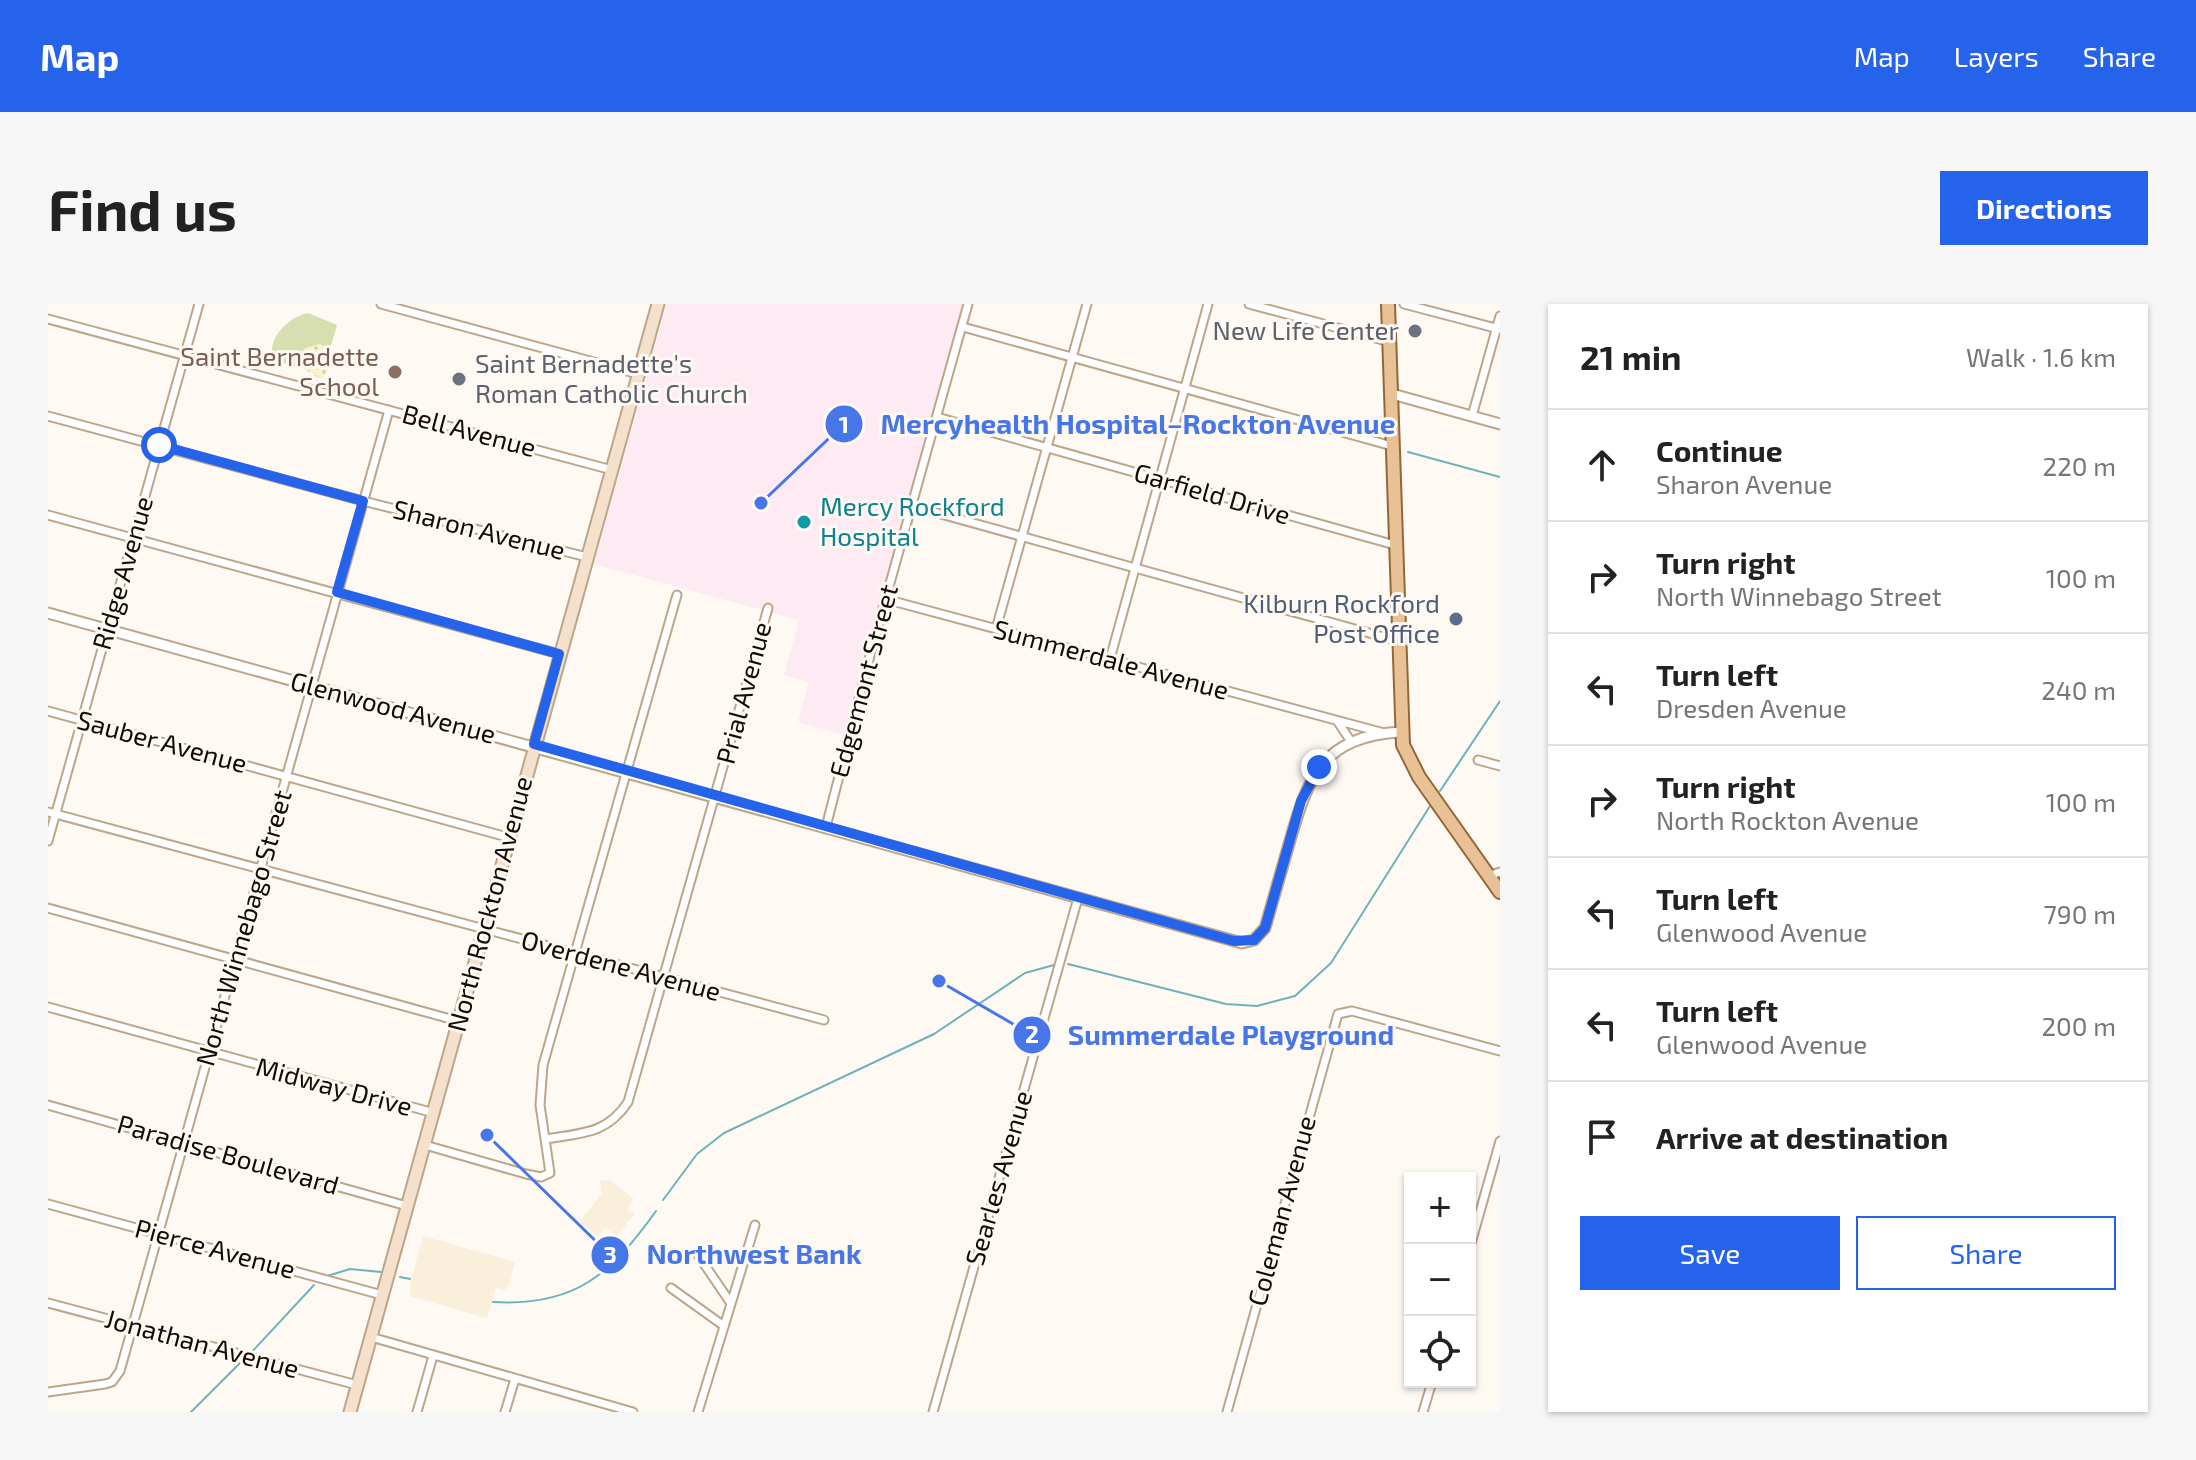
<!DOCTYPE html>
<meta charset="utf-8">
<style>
:root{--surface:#fff;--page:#f6f6f6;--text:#222;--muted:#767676;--line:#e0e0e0;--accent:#2563eb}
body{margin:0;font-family:"Exo 2",sans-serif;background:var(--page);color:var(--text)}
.controls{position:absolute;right:24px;bottom:24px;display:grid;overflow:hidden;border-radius:0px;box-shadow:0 2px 6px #0004}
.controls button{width:72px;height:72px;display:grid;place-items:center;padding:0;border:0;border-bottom:2px solid var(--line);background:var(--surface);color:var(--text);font:40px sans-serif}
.stop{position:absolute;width:24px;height:24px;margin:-18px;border:6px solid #2563eb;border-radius:50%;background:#fff}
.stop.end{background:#2563eb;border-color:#fff;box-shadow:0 2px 8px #0008}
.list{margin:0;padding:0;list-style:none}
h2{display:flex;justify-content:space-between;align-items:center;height:104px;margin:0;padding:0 32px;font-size:34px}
h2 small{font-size:26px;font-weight:400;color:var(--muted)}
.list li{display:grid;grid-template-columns:52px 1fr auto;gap:24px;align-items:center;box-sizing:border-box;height:112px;padding:0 32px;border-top:2px solid var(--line)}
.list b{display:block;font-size:30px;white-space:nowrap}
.list p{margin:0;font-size:26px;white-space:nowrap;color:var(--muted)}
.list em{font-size:26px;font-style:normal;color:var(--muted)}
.actions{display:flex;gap:16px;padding:24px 32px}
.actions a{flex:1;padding:18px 0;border:2px solid var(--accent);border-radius:0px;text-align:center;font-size:28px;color:var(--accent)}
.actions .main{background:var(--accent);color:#fff}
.icon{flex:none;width:44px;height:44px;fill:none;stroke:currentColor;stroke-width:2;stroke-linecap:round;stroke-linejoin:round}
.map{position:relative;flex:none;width:1452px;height:1108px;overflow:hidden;border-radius:0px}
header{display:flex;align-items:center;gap:48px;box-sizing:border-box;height:112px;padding:0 40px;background:var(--accent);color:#fff}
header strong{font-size:38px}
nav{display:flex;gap:44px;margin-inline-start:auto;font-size:28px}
.intro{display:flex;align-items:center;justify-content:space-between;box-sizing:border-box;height:192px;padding:0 48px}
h1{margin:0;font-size:56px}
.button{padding:20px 36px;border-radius:0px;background:var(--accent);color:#fff;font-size:28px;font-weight:700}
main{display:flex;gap:48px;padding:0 48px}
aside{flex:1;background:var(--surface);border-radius:0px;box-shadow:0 2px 6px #0004}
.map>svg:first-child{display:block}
</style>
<header>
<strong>Map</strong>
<nav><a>Map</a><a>Layers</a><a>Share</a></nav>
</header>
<div class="intro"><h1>Find us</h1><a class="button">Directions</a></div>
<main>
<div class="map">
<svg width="1452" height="1108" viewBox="0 0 1452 1108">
<defs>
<pattern id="sand-dots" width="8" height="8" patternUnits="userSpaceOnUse" patternTransform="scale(2)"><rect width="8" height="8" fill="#fbf1cb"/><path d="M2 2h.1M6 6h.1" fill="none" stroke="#d6cdad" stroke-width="1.8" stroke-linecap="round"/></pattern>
</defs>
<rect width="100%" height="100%" fill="#fff9f4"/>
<g fill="#faefda">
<polygon points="561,876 586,895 579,905 586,910 569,932 557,923 550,932 531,918 554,890 552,877"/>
<polygon points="375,932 467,958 461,981 457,986 448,984 439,1014 362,992 362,980"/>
</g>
<polygon fill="#feeaf3" points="619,0 918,0 798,432 750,418 761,378 736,371 751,316 546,260"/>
<path fill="#d7dfb0" d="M260,9L289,21L277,62L281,64L274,74L266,72L267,68L225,56C219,34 239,14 260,9Z"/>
<polygon fill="url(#sand-dots)" points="272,40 282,46 277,62 281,64 274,74 253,64 251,58 257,44"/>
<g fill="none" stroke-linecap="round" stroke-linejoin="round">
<g stroke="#6bb3bb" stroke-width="2">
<polyline points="1360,148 1452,173"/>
<polyline points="1392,487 1452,397"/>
<polyline points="1020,660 1178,700 1209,702 1247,692 1283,659 1382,502"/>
<polyline points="615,896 649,850 676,829 886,730 977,669 1006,661"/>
<polyline points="279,972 302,965 333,968"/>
<polyline points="352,973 362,975"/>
<path d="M445,998C527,1003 563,970 608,907"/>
<polyline points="201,1051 266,981"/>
<polyline points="143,1108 196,1055"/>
</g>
<defs>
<g id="minor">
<polyline points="333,0 590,70"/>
<polyline points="1201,0 1342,38"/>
<polyline points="1356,0 1451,25"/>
<polyline points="0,15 564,166"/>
<polyline points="915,23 1344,142"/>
<polyline points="0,112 315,197 539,253"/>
<polyline points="1424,112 1452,12"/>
<polyline points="889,113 1347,241"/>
<polyline points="864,202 1350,337"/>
<polyline points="0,211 511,350"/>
<polyline points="837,295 1336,429"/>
<polyline points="948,325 1039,0"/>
<polyline points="1062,355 1160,0"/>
<polyline points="0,407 459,533"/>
<polyline points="1290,418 1304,439"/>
<polyline points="1430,456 1452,462"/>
<polyline points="0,508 776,716"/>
<polyline points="778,523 825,340 920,0"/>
<polyline points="0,537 151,0"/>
<polyline points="1440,572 1452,568"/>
<polyline points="0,604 410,717"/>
<polyline points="0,703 386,809"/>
<polyline points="0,801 359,902"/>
<path d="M498,835C534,829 559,830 580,798L720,304"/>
<polyline points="377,841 478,870 493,873 502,869 492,801 495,761 629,291"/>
<polyline points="0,900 334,991"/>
<polyline points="1422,943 1452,837"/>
<polyline points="650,951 682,998"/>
<polyline points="623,984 676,1022"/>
<polyline points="0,999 309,1081"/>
<polyline points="323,1033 585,1108"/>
<polyline points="0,1088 57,1080 64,1078 72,1067 341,106"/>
<polyline points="369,1108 385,1052"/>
<polyline points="457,1108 467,1075"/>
<polyline points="650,1108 707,921"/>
<polyline points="885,1108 1030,594"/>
<polyline points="1179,1108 1290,710 1304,707 1452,747"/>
<polyline points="1375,1108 1384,1078"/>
</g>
<g id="tertiary">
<polyline points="1344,90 1452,120"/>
<path d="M0,309L1194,639L1206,636L1217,624C1225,596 1233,568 1241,540C1260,473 1274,432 1353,428"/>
</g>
<polyline id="secondary" points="302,1108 610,0"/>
<polyline id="primary" points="1340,0 1355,441 1371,473 1452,588"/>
</defs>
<use href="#minor" stroke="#bda589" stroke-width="11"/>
<use href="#tertiary" stroke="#bda589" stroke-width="13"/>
<use href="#secondary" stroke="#bda589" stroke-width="15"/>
<use href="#primary" stroke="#946736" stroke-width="16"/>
<use href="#minor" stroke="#fff" stroke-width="7"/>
<use href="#tertiary" stroke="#fff" stroke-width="9"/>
<use href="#secondary" stroke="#f4e0cb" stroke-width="11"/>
<use href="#primary" stroke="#e9c197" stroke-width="12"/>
</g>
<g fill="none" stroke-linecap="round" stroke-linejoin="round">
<polyline stroke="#2563eb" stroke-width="10" points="111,141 315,197 289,288 511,350 486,440 1186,637 1206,636 1217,624 1253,497 1271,463"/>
</g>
<g fill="#6b7280" stroke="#fff9f4" stroke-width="3">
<circle cx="1367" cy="27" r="8"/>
<circle cx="411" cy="75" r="8"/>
</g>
<circle fill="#8d6e63" stroke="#fff9f4" stroke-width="3" cx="347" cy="68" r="8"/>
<circle fill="#0f9aa8" stroke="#fff9f4" stroke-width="3" cx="756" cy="218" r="8"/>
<circle fill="#5c6f8a" stroke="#fff9f4" stroke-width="3" cx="1408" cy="315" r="8"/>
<g text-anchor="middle" stroke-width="6" stroke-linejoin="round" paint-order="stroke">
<g font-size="26" fill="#5b616d" stroke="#fff9f4" text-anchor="end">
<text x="1351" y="36">New Life Center</text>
<text x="427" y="69" text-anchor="start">Saint Bernadette's<tspan x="427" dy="30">Roman Catholic Church</tspan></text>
</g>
<g font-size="26" fill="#785e54" stroke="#fff9f4" text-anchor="end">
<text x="331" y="62">Saint Bernadette<tspan x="331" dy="30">School</tspan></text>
</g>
<g font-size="26" fill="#130b03" stroke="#fff9f4">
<text transform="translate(421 127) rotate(15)" y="9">Bell Avenue</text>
<text transform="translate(1164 190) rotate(16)" y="9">Garfield Drive</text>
<text transform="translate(431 226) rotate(14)" y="9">Sharon Avenue</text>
<text transform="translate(75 269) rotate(-74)" y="9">Ridge Avenue</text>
<text transform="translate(1063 356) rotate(15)" y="9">Summerdale Avenue</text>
<text transform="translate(816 377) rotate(-75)" y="9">Edgemont Street</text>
<text transform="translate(696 389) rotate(-75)" y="9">Prial Avenue</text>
<text transform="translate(345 404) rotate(15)" y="9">Glenwood Avenue</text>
<text transform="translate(114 438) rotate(15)" y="9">Sauber Avenue</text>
<text transform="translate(442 600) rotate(-75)" y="9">North Rockton Avenue</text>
<text transform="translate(196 624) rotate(-74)" y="9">North Winnebago Street</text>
<text transform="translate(573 662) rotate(15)" y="9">Overdene Avenue</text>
<text transform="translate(286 783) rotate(15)" y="9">Midway Drive</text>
<text transform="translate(180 851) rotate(16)" y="9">Paradise Boulevard</text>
<text transform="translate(951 874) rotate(-74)" y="9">Searles Avenue</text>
<text transform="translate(1234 907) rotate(-75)" y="9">Coleman Avenue</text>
<text transform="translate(167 945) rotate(15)" y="9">Pierce Avenue</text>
<text transform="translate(154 1040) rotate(15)" y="9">Jonathan Avenue</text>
</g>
<g font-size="26" fill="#0d838f" stroke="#fff9f4" text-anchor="start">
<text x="772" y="212">Mercy Rockford<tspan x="772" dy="30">Hospital</tspan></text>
</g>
<g font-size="26" fill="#4e5e75" stroke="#fff9f4" text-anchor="end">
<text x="1392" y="309">Kilburn Rockford<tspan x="1392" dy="30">Post Office</tspan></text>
</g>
</g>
<path fill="none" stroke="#4776e8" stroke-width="3" d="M713 199L796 120M891 677L984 731M439 831L562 951"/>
<g fill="#4776e8" stroke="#fff9f4" stroke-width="3">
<circle cx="713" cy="199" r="8"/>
<circle cx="891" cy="677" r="8"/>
<circle cx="439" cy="831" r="8"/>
<circle cx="796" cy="120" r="20"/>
<circle cx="984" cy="731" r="20"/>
<circle cx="562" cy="951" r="20"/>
</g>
<g font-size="24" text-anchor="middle" font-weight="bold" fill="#fff">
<text x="796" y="129">1</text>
<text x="984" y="739">2</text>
<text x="562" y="959">3</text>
</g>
<g font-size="28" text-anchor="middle" font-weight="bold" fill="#4776e8" stroke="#fff9f4" stroke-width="6" stroke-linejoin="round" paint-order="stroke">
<text x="1090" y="130">Mercyhealth Hospital–Rockton Avenue</text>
<text x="1183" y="741">Summerdale Playground</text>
<text x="706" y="960">Northwest Bank</text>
</g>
</svg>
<div class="controls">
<button>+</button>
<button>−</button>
<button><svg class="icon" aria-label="locate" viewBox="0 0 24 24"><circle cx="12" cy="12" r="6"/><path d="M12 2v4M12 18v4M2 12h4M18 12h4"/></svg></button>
</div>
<div class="stop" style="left:111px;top:141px"></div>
<div class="stop end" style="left:1271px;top:463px"></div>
</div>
<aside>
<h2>21 min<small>Walk · 1.6 km</small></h2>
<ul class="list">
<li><svg class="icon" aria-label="ahead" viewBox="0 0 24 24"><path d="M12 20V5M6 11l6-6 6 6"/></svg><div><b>Continue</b><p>Sharon Avenue</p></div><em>220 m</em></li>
<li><svg class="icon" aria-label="right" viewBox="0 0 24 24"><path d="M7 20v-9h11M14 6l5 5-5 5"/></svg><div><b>Turn right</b><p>North Winnebago Street</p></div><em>100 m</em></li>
<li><svg class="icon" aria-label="left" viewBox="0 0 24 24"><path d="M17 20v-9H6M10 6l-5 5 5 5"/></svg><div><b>Turn left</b><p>Dresden Avenue</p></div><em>240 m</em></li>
<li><svg class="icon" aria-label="right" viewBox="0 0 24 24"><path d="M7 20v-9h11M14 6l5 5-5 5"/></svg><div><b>Turn right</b><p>North Rockton Avenue</p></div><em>100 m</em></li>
<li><svg class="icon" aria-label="left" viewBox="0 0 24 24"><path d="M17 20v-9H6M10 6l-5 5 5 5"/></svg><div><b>Turn left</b><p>Glenwood Avenue</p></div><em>790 m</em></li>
<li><svg class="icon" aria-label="left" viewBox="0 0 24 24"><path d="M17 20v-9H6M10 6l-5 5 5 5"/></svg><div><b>Turn left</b><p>Glenwood Avenue</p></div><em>200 m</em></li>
<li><svg class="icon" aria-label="arrive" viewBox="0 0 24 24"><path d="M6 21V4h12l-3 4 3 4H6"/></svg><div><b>Arrive at destination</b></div></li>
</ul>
<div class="actions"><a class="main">Save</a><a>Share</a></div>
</aside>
</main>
